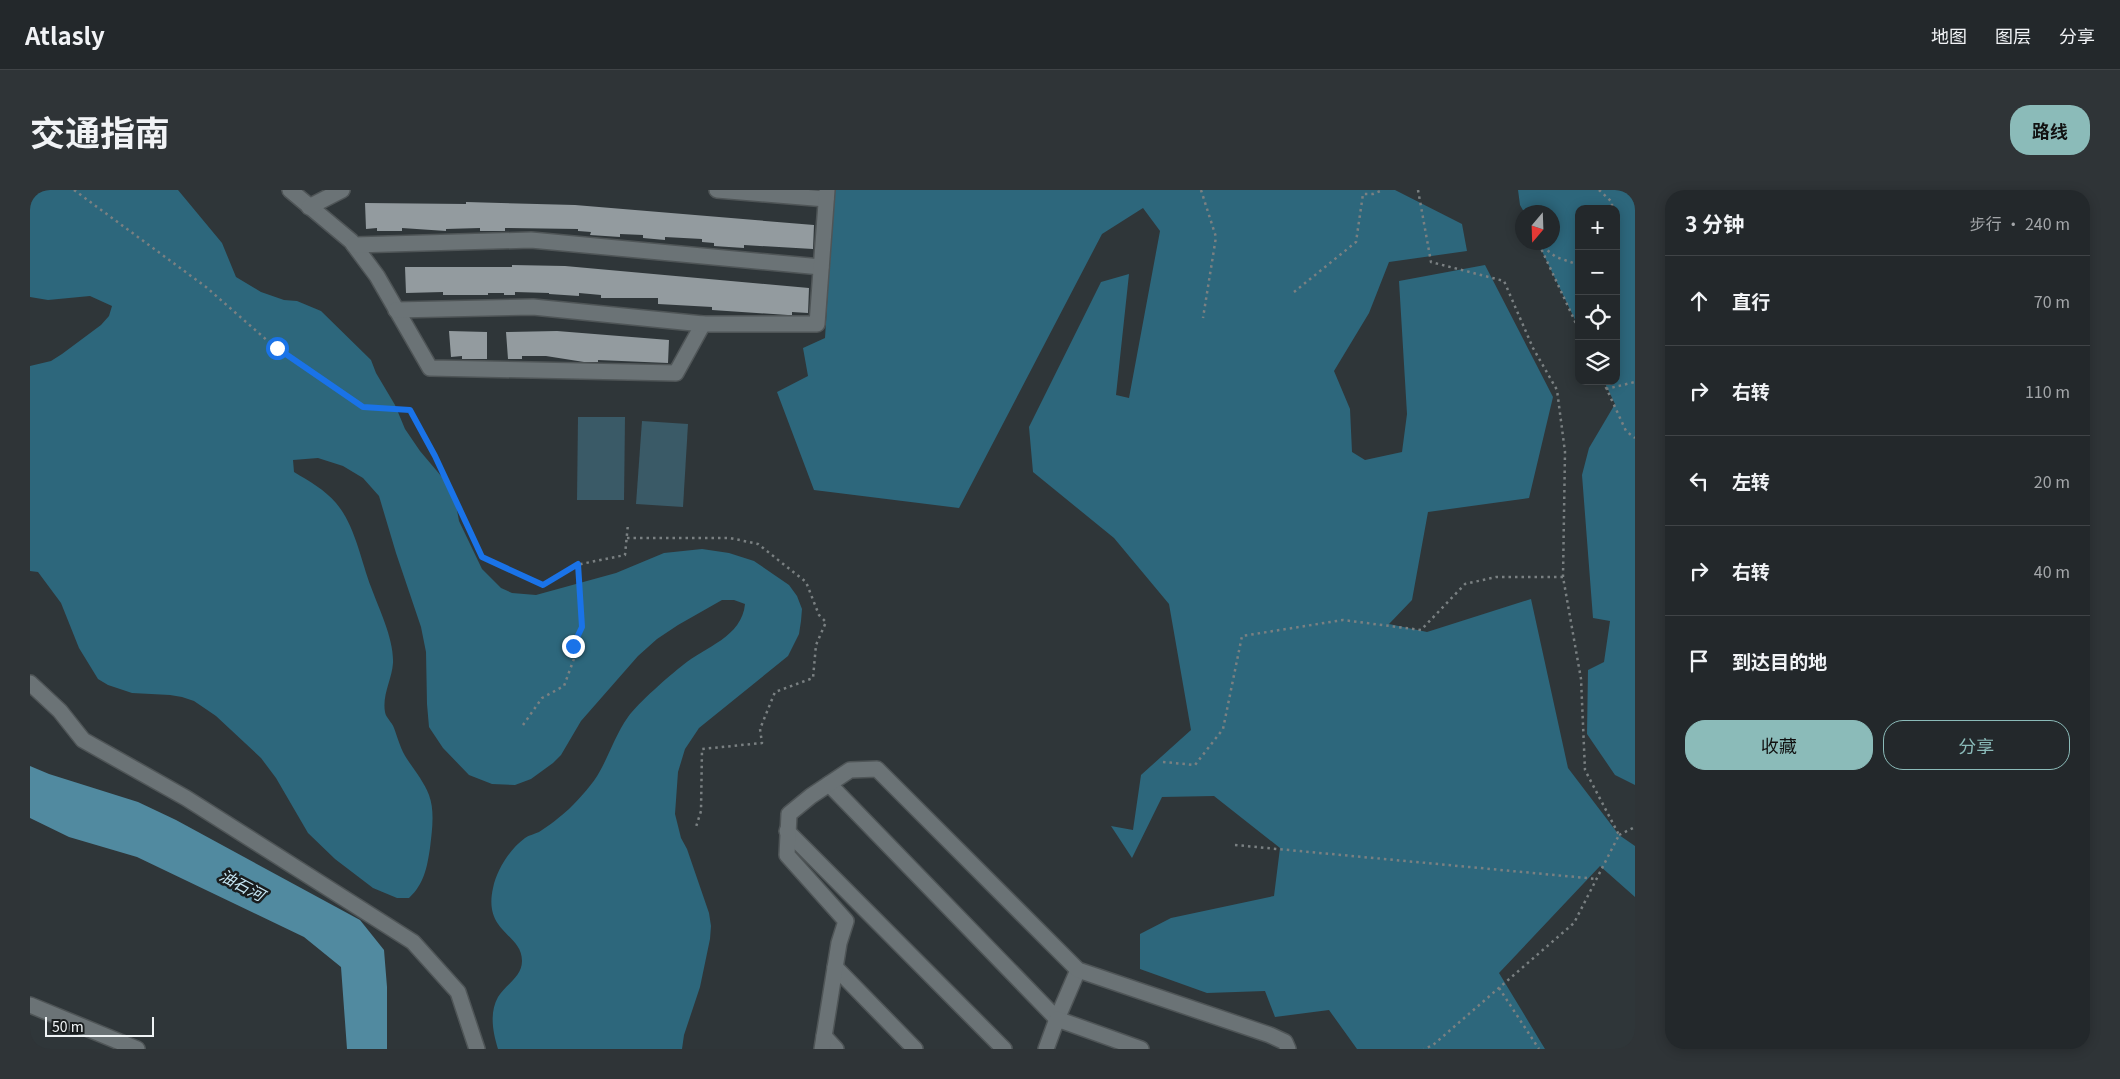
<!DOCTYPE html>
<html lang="zh">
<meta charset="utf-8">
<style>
:root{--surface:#23282b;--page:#2f3437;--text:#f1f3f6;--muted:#a3a6a9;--line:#404447;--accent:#8bbbb9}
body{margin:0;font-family:Georgia,"Noto Sans SC",serif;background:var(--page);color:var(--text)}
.controls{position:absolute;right:15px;top:15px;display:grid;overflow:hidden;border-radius:10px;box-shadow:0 2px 12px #0003}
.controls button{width:45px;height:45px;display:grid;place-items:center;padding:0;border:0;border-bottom:1px solid var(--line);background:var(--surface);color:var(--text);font:25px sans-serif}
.compass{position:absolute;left:1485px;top:15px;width:45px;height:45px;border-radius:50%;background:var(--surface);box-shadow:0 2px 12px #0003;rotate:199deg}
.scale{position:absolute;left:15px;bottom:12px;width:109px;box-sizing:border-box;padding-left:5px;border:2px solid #eff3f5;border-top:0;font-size:14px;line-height:18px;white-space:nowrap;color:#eff3f5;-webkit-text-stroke:4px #191d1e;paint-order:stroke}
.stop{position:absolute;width:15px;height:15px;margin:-11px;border:4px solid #1a73e8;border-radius:50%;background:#fff}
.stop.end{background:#1a73e8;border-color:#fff;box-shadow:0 1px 5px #0008}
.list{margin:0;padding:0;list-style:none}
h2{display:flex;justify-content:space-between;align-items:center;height:65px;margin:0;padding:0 20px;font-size:21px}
h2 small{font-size:16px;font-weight:400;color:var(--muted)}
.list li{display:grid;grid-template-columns:32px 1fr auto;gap:15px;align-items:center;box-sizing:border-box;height:90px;padding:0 20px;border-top:1px solid var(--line)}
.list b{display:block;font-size:19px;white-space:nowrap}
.list em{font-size:16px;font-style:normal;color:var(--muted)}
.actions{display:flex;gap:10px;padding:15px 20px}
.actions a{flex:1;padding:11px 0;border:1px solid var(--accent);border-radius:20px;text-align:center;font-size:18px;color:var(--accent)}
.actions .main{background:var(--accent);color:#111}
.icon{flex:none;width:28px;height:28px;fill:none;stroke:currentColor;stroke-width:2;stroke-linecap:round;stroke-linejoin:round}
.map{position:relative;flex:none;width:1605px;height:859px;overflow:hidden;border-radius:20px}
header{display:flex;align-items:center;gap:30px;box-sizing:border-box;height:70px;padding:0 25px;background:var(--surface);border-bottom:1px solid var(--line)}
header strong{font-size:24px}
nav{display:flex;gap:28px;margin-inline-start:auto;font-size:18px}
.intro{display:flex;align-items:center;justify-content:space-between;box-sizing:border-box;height:120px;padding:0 30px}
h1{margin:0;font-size:35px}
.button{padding:12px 22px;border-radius:20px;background:var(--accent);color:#111;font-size:18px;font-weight:700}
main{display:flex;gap:30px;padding:0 30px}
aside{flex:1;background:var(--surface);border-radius:20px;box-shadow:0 2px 12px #0003}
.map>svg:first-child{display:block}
</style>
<header>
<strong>Atlasly</strong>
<nav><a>地图</a><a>图层</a><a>分享</a></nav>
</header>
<div class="intro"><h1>交通指南</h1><a class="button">路线</a></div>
<main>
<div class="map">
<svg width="1605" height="859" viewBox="0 0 1605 859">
<rect width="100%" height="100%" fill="#2f3639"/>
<g fill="#3a5a67">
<polygon points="548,227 595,227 594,310 547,310"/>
<polygon points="612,231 658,234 653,317 606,314"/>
</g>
<g fill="#2d677c">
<path d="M0,0H148L192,53L206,87L231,102L254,110L267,111L291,121L341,170L346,183L365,215L375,239L390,261L417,293L424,304L429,331L452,379L471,398L482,403L506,405L586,383L634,363L672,359L699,363L724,371L759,395L767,406L772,419L771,431L769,444L758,466L669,538L655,559L648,582L645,624L651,648L657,659L679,723L681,736L680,749L670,797L654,845L652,859H468C463,843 459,823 468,807C475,795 492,787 492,771C492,743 453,743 463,698C467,679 480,659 495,648C499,645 505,644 509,642C519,636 531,626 539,619C550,608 563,594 570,581C580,563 586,544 598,527C608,513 639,486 653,475C675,457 712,447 715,414L704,410H692L648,435L627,449L608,466L551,531L531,565L523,573L501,589L485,595L462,594L439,585L413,558L399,537L397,514L396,462L391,437L366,363L349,306L333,288L313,276L288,268L263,270L264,282C279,291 295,300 306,313C325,335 331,371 341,397C349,419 364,449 363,473C362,489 352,505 355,522C356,528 362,532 364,538C368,549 371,560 377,569C385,581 394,592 399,605C405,621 402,641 400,658C397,678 394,694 379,708H367L343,698L305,669L278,643L246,588L231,568L186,526L164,511L152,507L140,505L102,503L78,495L68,489L49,458L31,413L8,382L0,381V176L21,171L32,164L71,135L79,126L82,116L60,106L18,110L0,107Z"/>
<polygon points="804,0 1365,0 1432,34 1437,61 1359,72 1339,123 1304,181 1320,219 1322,262 1335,270 1372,262 1377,224 1369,91 1455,75 1523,207 1499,308 1398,322 1382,410 1359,434 1397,442 1501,409 1538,578 1589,645 1605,656 1605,707 1570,676 1469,783 1515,859 1327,859 1299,820 1245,827 1235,801 1177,803 1110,779 1110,744 1141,728 1244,706 1250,658 1184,606 1132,607 1102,668 1081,636 1103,640 1111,585 1161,540 1139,414 1084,348 1003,282 999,237 1071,92 1099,84 1086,205 1099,208 1130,41 1113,18 1072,44 929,318 784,300 747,202 778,186 773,158 795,148"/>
<polygon points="1488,0 1605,0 1605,595 1585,585 1557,544 1558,480 1574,472 1580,431 1563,428 1552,285 1559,258 1585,214 1574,191 1586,191 1586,19 1549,19 1549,138 1508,53 1522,52 1522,22 1494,22 1490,15"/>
</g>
<polygon fill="#518aa0" points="0,576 19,584 108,612 146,630 330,730 354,760 357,797 357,859 317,859 311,777 274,747 107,667 39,647 0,628"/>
<g fill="#939b9f">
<polygon points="436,12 545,15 784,35 783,59 714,55 714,58 684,56 684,53 672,52 672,49 635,47 635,50 613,48 613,45 590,44 590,47 560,45 561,42 548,41 548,39 475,38 475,41 450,41 450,38 416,39 416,41 372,38 372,41 347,41 347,38 336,39 335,13 436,14"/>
<polygon points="482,75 535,76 779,98 778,123 762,122 762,125 758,125 682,120 682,117 628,114 628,108 571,108 571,105 549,103 549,106 519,104 519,103 485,102 485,105 474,105 474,103 458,103 458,105 413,105 413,102 376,103 375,77 482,77"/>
<polygon points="419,141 457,142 457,169 432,169 432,166 421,167"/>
<polygon points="527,141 639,150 638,173 568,170 568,172 554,172 516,166 492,166 492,169 478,169 476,142"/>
</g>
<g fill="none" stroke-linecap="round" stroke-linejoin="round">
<defs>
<g id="minor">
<polyline points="260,0 321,51 347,86 400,178 646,183 673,134"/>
<polyline points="687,0 796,9"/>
<polyline points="279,17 312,0"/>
<polyline points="324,55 501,50 791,77"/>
<polyline points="366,120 503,117 673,134 787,134 797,0"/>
<polyline points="0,493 30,521 53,550 156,608 383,752 428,802 447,859"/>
<polyline points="799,594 1027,829 1048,780"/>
<polyline points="757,641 974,859"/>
<polyline points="805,777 885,859"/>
<polyline points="0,815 107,859"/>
<polyline points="794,846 806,859"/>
<polyline points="792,859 809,753 816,731 757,665 759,624 781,606 820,580 847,579 1048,780 1240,845 1255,852 1258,859"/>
<polyline points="1016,859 1027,829 1111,859"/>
</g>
</defs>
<use href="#minor" stroke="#4f5557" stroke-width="18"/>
<g stroke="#7a8082" stroke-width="2.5" stroke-dasharray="2.5 4" stroke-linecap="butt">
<polyline points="44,0 176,97 247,159 333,217 380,220 405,266 452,367 513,395 546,375 595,365 598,334"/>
<polyline points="1171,0 1186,47 1173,128"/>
<polyline points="1388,0 1401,72 1474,91 1503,158 1527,200 1535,262 1533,387 1551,489 1555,580 1589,645 1544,733 1403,855 1394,859"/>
<polyline points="1569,0 1582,12 1582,19"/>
<polyline points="1549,75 1526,67 1509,54 1549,140"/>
<polyline points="1264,102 1326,52 1333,4 1343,4 1353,0"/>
<polyline points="1573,191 1596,241 1605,248"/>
<polyline points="1576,199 1605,192"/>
<polyline points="597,348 700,348 728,354 776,392 789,425 796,432 786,455 783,488 745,502 730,539 732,553 672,559 671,621 666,637"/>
<polyline points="493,535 512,508 534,496 545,466 543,456 552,437 548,374"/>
<polyline points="1133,572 1165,575 1193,539 1212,446 1313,430 1391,440 1435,394 1466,387 1533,387"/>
<polyline points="1589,645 1605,637"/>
<polyline points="1205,655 1567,689"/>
<polyline points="1469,798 1509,859"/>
</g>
<use href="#minor" stroke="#6b7376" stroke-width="15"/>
</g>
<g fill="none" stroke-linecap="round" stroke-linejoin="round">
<polyline stroke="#1a73e8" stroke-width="6" points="247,158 333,217 380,220 405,266 452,367 513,395 548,374 552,437 543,456"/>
</g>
<g text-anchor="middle" stroke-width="5" stroke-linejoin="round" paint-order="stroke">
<g font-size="16" font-style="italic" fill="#c6e7f5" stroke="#191d1e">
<text transform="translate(212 695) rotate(28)" y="6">油石河</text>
</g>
</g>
</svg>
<div class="controls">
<button>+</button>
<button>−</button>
<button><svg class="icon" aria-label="locate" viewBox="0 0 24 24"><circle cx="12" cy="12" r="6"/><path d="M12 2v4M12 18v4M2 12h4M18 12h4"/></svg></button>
<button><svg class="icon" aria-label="layers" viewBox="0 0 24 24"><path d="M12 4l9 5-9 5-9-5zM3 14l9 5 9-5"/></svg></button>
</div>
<svg class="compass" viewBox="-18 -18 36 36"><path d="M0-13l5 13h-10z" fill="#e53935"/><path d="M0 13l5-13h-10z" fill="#a3a6a9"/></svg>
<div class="scale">50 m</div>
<div class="stop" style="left:247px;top:158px"></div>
<div class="stop end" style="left:543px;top:456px"></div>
</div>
<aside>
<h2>3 分钟<small>步行 · 240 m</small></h2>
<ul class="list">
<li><svg class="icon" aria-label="ahead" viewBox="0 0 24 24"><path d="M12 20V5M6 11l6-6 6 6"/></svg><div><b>直行</b></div><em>70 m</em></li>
<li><svg class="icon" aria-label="right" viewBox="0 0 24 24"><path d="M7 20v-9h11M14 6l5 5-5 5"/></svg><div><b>右转</b></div><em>110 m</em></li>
<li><svg class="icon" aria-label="left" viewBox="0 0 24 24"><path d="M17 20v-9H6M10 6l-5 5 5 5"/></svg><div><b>左转</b></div><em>20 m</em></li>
<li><svg class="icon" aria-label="right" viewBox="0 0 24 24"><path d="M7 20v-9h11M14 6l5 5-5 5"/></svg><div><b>右转</b></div><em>40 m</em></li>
<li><svg class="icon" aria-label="arrive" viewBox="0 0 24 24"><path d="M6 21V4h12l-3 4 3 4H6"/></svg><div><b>到达目的地</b></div></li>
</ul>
<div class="actions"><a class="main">收藏</a><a>分享</a></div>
</aside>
</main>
